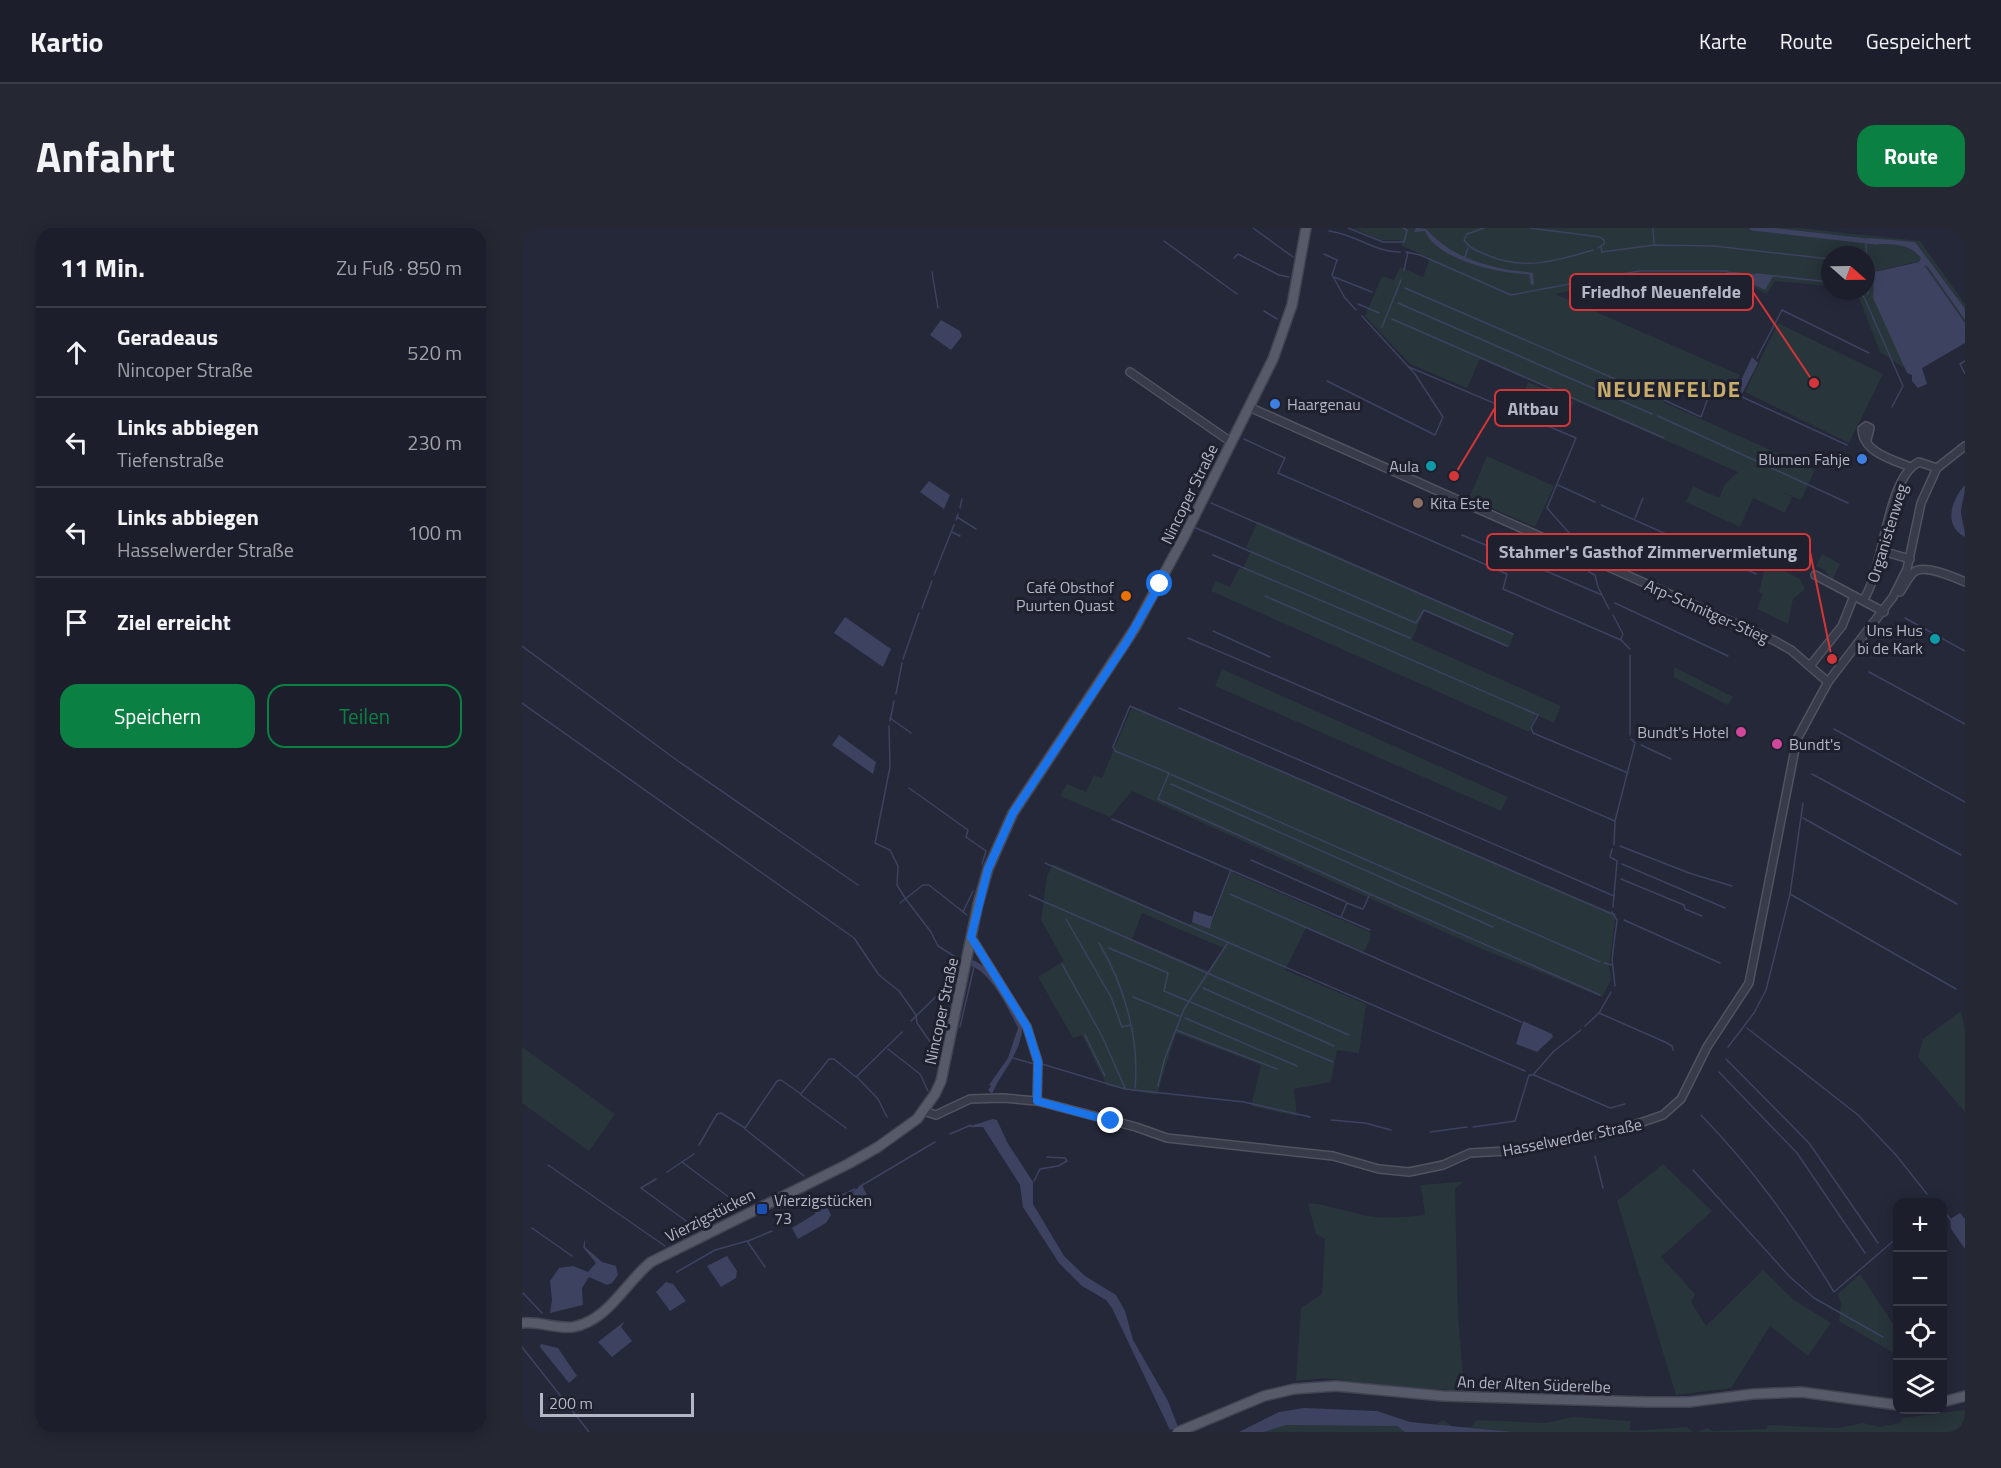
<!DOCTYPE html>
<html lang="de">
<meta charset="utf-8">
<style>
:root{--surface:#1c1e2b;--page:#252733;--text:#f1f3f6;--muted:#a0a2a9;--line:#3a3c47;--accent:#0b8043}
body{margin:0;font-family:"Titillium Web",sans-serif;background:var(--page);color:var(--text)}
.controls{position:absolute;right:18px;bottom:18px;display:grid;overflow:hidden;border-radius:12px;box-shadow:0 3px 15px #0003}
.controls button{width:54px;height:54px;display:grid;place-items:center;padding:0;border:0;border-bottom:2px solid var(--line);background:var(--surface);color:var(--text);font:30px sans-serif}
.compass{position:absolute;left:1299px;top:18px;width:54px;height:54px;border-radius:50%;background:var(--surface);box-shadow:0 3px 15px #0003;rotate:110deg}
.scale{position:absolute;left:18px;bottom:15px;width:154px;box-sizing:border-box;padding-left:6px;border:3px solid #b4b6c5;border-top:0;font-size:16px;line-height:21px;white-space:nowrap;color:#b4b6c5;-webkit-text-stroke:4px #1e202e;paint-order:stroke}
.stop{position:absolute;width:18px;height:18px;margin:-14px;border:4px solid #1a73e8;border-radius:50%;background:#fff}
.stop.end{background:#1a73e8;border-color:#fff;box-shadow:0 2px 6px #0008}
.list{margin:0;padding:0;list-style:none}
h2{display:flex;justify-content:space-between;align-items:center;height:78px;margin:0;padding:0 24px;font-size:26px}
h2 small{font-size:20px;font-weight:400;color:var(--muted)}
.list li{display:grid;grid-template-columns:39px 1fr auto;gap:18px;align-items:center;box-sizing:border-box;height:90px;padding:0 24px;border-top:2px solid var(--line)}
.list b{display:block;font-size:22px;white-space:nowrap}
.list p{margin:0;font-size:20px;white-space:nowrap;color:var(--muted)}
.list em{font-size:20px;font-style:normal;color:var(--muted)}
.actions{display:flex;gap:12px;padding:18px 24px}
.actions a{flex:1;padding:14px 0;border:2px solid var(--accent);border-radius:18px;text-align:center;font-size:21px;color:var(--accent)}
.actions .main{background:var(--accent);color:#fff}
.icon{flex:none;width:33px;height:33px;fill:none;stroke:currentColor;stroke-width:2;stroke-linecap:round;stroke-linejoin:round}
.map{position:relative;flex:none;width:1443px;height:1204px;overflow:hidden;border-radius:18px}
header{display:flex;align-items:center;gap:36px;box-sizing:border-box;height:84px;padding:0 30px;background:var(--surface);border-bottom:2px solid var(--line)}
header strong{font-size:28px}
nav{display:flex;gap:33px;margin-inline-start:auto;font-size:21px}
.intro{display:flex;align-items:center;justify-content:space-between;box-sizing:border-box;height:144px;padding:0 36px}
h1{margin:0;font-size:42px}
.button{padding:15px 27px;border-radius:18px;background:var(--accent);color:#fff;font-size:21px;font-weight:700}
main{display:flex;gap:36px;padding:0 36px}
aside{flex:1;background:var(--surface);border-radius:18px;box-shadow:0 3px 15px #0003}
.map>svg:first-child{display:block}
</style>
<header>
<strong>Kartio</strong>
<nav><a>Karte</a><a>Route</a><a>Gespeichert</a></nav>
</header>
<div class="intro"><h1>Anfahrt</h1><a class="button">Route</a></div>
<main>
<aside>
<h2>11 Min.<small>Zu Fuß · 850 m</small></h2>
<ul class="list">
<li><svg class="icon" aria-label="ahead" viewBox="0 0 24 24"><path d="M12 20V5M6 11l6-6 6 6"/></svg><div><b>Geradeaus</b><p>Nincoper Straße</p></div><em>520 m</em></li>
<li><svg class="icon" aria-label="left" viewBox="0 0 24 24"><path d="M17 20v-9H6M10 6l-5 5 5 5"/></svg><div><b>Links abbiegen</b><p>Tiefenstraße</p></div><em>230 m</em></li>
<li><svg class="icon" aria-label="left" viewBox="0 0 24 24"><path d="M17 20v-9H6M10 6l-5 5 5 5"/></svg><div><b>Links abbiegen</b><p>Hasselwerder Straße</p></div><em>100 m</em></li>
<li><svg class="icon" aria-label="arrive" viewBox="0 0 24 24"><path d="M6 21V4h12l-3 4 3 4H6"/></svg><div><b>Ziel erreicht</b></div></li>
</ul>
<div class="actions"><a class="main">Speichern</a><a>Teilen</a></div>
</aside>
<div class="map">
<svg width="1443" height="1204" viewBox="0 0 1443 1204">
<rect width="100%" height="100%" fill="#252839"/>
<g fill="#28353b" fill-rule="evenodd">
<polygon points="831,0 1276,0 1398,13 1443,76 1443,95 1398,33 1355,43 1352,46 1353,74 1384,141 1358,124 1338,72 1325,63 1344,63 1344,27 1308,27 1308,58 1253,53 1245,66 1204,47 1118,48 1033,66 1218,147 1210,163 1190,154 1184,169 1150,155 1141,174 1293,242 1279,272 1255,262 1270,269 1263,285 1231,270 1218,299 1164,274 1171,258 1197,270 1203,256 1216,244 958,131 945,160 888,136 843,88 860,48 872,52 878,39 901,49 908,30 880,18 878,12 858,12"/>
<polygon points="1256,95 1361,146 1327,215 1223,164"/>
<polygon points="1006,154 1052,174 1044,192 998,172"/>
<polygon points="965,228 1032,258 1013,299 947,270"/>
<polygon points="736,293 992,406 987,420 902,383 890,412 1039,478 1032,495 1014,487 1007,504 689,363 694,353 708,359 717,340 721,341 729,322 724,319"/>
<polygon points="1300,326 1318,336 1310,353 1303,342 1294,338"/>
<polygon points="1251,337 1278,351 1283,361 1271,371 1266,396 1235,381 1241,366 1237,364 1243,339"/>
<polygon points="1152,439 1211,469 1205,477 1152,449"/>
<polygon points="700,441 986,569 979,583 693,458"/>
<polygon points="610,479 1094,686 1087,738 1089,751 1080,769 960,721 610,563 588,589 538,568 545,556 564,564 572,547 580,550"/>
<path d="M531,636L668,697L670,694L688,700L709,644L848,704V711L842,724L784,700L763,742L844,776L837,825L815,822L809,854L772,861L775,888L729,878L739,837L654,805L635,867L585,858L560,807L551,810L516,749L542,733L519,692L525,648ZM620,685L701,720L686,743L610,711Z"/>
<polygon points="1439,783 1443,803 1443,884 1396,829 1401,811"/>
<polygon points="0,819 93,886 67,923 0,875"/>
<polygon points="1141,936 1190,983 1139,1029 1173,1066 1169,1074 1184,1098 1241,1042 1272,1072 1309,1095 1286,1128 1248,1098 1209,1160 1154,1167 1095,973"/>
<path d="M936,954H941L933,961L936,1090L941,1145L946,1163L880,1159L802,1150L774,1153L779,1080L800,1066L803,1011L794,1006L786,975C807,977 826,984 846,988C865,991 883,989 903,987L899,957Z"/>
<polygon points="1338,1046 1375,1102 1375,1127 1317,1093 1319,1075 1316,1066"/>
<polygon points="1443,1182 1443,1204 1175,1204 1185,1200 1191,1203 1244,1201 1246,1197 1316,1200 1341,1195 1357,1199 1378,1195 1380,1190"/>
<polygon points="1051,1189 1108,1193 1108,1203 1165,1199 1171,1204 735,1204 752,1195 835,1191 909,1200 921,1192 931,1199 949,1199 955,1192 1023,1195"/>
</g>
<g fill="#3d4260">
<path d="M894,0L904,1C926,25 950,34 982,41C991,43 1001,43 1011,45L1012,56L1009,57L1007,46C978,46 915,32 903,3L892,4Z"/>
<path d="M1346,10L1393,14L1443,81V92L1406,39L1402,37L1443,95V115L1400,140L1405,156L1396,160L1390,153V147L1385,145L1351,70L1352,44L1397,34L1399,30C1386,13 1366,17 1346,16Z"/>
<polygon points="1202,43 1251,48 1243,62"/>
<polygon points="419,92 438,103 440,108 429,122 408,107"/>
<polygon points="1230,129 1236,135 1219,168 1213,165"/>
<polygon points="407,253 428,267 422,281 398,264"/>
<path d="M1443,257C1443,267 1440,274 1439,283C1439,291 1443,300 1443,309C1421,298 1429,272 1443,257Z"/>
<polygon points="323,389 369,421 361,439 312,405"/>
<polygon points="317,507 354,534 351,546 310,517"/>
<polygon points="672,683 691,689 688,701 670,694"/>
<path d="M450,732C474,740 488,777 500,798C501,823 479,844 470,866L466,862L469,858L467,857L486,830L496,800C487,782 469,744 449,738Z"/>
<polygon points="1001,793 1030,806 1031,809 1015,824 994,816"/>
<polygon points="471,891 475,892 485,914 511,954 511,976 542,1028 563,1048 594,1067 603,1083 611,1112 646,1173 656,1199 648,1202 590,1080 584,1072 560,1058 537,1035 501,979 498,957 461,899 445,899"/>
<polygon points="340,957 347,971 319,980 318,973"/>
<polygon points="303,975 309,987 304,995 276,1011 270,1000 293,986 294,979"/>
<polygon points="1438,985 1443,991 1443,1021 1429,1001 1428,991"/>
<polygon points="63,1011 63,1019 80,1034 94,1038 96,1047 90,1055 85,1057 67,1049 60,1060 61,1077 28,1085 30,1072 28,1053 37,1040 51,1038 66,1044 74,1035 61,1019"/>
<polygon points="205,1028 215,1043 214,1050 199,1059 185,1038"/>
<polygon points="144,1054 151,1056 164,1073 148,1083 134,1064"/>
<polygon points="103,1093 99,1099 110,1113 90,1129 76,1114"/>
<polygon points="19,1116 36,1120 55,1148 47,1155 18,1119"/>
<polygon points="782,1180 855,1183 888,1194 990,1204 883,1204 875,1198 764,1197 742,1204 717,1204 757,1184"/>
</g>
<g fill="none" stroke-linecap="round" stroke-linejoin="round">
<g stroke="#3d4260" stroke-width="1.5">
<polyline points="731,0 771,29"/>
<polyline points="826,0 861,14 882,14 885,2 881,0"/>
<path d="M962,0L945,6L942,12C948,21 956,23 965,27C1001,43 1035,33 1071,22"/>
<polyline points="1008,0 1078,9 1082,12 1082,16 1076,20"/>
<polyline points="1131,0 1132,16"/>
<path d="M807,3C833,6 852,24 878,24"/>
<polyline points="642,13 715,66"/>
<polyline points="1344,13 1346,66"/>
<polyline points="1079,19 1080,24 1132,17 1192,18 1308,31"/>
<polyline points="884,24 898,27 989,67 1117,43 1206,43"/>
<polyline points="802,26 815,32 810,47 823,70 834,82"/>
<polyline points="943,29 946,20"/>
<polyline points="712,30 716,26 757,47 767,49"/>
<polyline points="882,42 886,24"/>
<polyline points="410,44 416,80"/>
<polyline points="1234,46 1308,54"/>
<polyline points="812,49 850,64"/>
<polyline points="883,60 1137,170"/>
<polyline points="1334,63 1342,69 1381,158 1370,179"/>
<polyline points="876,75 1130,186"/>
<polyline points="836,76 857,85"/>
<polyline points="742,83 755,91"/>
<polyline points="870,91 1142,210"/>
<polyline points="860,99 879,52"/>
<polyline points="1235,130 1260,82 1347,125"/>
<polyline points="1443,133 1438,136 1443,146"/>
<polyline points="887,139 1054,210 1025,280 1057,316"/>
<polyline points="805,153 913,207 921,189 893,146 840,88"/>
<polyline points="1218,168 1325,217"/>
<polyline points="1142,172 1179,189 1191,156 1213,165"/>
<polyline points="1136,188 1326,275"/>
<polyline points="722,211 763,230 756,245 985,346 981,361 1099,412 1108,421"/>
<polyline points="1036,257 1073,274"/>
<polyline points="689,275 991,406"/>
<polyline points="1079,277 1234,346"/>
<polyline points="438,280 440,271"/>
<polyline points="435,289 454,301"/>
<polyline points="1113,290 1121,270"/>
<polyline points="434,292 436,286"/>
<polyline points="674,300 894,395 902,382 985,418"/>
<polyline points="430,304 438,308"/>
<polyline points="940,307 1080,367"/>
<polyline points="691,327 888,410"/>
<polyline points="1067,334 1067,344 1073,347 1076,359 1087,381"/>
<polyline points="412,347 432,297"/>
<polyline points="743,368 1016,487 1009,500 1011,505 1106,545"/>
<polyline points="1093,375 1206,428"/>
<polyline points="400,380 410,353"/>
<polyline points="1091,387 1101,406 1099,411"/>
<polyline points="1383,390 1443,423"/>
<polyline points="691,403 748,429"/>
<polyline points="666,410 1093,593"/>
<polyline points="0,418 156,533 336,657"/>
<polyline points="381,431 397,385"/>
<polyline points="1347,444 1443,496"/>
<polyline points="374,466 380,435"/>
<polyline points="0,475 332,710 357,747 377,763 394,787 395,795 418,828"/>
<polyline points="657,480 1092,668"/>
<polyline points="368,490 389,505"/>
<polyline points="368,493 372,473"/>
<polyline points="367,498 368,539 353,615 368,622 376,638 375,657 383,670 409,704 416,718 440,733"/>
<polyline points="1312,501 1443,574"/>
<polyline points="1108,507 1108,427"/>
<polyline points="1119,517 1149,531"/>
<polyline points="648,546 1078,734"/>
<polyline points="1290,546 1439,627"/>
<polyline points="649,556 971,699"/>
<polyline points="387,560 446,602 444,609 464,623 460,636"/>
<polyline points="1281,590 1435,676"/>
<polyline points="590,591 848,702"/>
<polyline points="1092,617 1093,593 1113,515 1109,511"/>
<polyline points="1098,618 1167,645 1210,658"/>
<polyline points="1090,621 1088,629 1095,633 1091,679"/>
<polyline points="729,632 824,674"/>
<polyline points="523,635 1003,843"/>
<polyline points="1100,636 1203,680"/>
<polyline points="1099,651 1162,677 1163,681 1180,688"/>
<polyline points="708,666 999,794"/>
<polyline points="848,666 636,571 647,545 593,523 591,519 608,478 1090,686"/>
<polyline points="1268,666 1434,761"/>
<polyline points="507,667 827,807"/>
<polyline points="378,675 401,657 407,657 445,687"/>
<polyline points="441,684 451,663"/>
<polyline points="1090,684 1095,692 1090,731 1093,758"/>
<polyline points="819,689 825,675 841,681 848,666 1078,767"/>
<polyline points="544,691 589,769 600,799 608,797"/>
<polyline points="690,691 709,642"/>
<polyline points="1102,692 1198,735"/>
<path d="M577,715C602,757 618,811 613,860"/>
<polyline points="587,720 646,745 642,763 811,834"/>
<polyline points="1082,735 1090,737"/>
<polyline points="540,736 580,808 603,860"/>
<polyline points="681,760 812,818"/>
<polyline points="611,769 657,788"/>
<polyline points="1077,785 1143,814 1150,818 1151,822"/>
<polyline points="663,790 775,838"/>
<polyline points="389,793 433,750 438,733"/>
<polyline points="1063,798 1077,785 1089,764"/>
<polyline points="438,799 452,739"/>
<polyline points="1225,800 1336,887 1374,927 1405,966"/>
<polyline points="654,802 755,841"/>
<polyline points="563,807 583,848"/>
<polyline points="1206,819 1232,785 1244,762 1268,666 1281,575"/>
<polyline points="366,821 398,846 406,863"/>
<polyline points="491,830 512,836"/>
<polyline points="1204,831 1287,915 1356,1015"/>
<polyline points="520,836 603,861 722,874 788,889"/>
<polyline points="1197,844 1275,925 1343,1025"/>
<polyline points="1012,847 1088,880 1103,876"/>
<polyline points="335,849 356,871 365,889"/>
<polyline points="636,858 642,833 662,781 705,716"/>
<polyline points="279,867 324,900"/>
<path d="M1179,887C1234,944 1271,997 1312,1064L1376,1009"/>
<polyline points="809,892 843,895 869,902"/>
<polyline points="951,899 993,893 1007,847 1011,847 1032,823 1059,802"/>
<polyline points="223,901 282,948"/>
<polyline points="908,904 945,899"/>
<polyline points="428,906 449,897"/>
<polyline points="177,917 195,886 199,885 223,900 255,853 259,852 279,866 307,831 312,831 334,849 380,804"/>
<polyline points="1073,928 1081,960"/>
<polyline points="160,934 216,976"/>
<polyline points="26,937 143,1018"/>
<polyline points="1171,942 1268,1049 1292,1070 1361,1109"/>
<polyline points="145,944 172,926"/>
<polyline points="134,951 119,960 175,1001"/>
<polyline points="512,953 518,941 536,938 545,933 543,930 525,929"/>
<polyline points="337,959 413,914"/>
<polyline points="312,971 333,961"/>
<polyline points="1420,980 1428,991"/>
<polyline points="10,1000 50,1028"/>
<polyline points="226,1013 250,1003"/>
<polyline points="155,1044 193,1022 225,1013 243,1039"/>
<polyline points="1,1065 20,1085"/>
<polyline points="0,1119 67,1204"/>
</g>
<polyline stroke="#3d4260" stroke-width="5" points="1230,0 1354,14"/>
<defs>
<g id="minor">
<polyline points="608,144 709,214"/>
<polyline points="727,179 1253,413 1269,422 1306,454"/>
<path d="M1345,212L1348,200L1344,198L1340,201C1341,224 1369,231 1388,239"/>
<polyline points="1360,323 1388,331"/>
<polyline points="1293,347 1362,384"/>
<path d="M1378,364C1382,359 1386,349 1392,344C1402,336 1432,349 1443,354"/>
<path d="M1342,371C1363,338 1364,250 1397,234L1415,240"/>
<polyline points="1288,438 1320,398 1332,368"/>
<polyline points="449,709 505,799 516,834 515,873"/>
<polyline points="401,883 414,887 448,871 481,870 515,873 614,899 645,910 811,928 857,941 887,944 921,937 948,925 985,923 1100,901 1141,887 1159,871 1185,819 1227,755 1275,511 1306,454 1371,369 1385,341 1399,275 1415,240 1443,218"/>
</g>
<g id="major">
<path d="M0,1095C17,1093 34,1101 51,1099C86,1093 104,1054 129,1034L326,936L356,919L395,891L413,866L419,853L456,676L466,641L491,585L613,400L662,309L751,131L770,77L784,0"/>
<polyline points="1420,1174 1443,1168"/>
<polyline points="656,1204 742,1168 772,1161 814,1158 921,1168 1125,1174 1167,1174 1231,1166 1279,1164 1376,1177"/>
</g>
</defs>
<use href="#minor" stroke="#515361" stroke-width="10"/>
<use href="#major" stroke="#424452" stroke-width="12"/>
<use href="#minor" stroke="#383b49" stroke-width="7"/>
<use href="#major" stroke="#575a69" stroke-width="9"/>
</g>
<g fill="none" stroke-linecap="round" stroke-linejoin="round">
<polyline stroke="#1a73e8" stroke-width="8" points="589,893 515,873 516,834 505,799 449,709 466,641 491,585 604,415 638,356"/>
</g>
<g fill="#3f7fe0" stroke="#1e202e" stroke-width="2">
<circle cx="753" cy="176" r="6"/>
<circle cx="1340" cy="231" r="6"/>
</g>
<g fill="#0f9aa8" stroke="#1e202e" stroke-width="2">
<circle cx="909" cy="238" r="6"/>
<circle cx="1413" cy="411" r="6"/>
</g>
<circle fill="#8d6e63" stroke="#1e202e" stroke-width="2" cx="896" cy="275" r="6"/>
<circle fill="#e8710a" stroke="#1e202e" stroke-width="2" cx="604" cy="368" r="6"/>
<g fill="#d1479c" stroke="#1e202e" stroke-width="2">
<circle cx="1219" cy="504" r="6"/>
<circle cx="1255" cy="516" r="6"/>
</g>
<rect fill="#1a4fb4" stroke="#1e202e" stroke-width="2" x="234" y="975" width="12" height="12" rx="3"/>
<g text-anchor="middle" stroke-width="6" stroke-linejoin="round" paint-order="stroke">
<g font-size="16" fill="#b4b6c5" stroke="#1e202e" text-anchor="end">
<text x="765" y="182" text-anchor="start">Haargenau</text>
<text x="1328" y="237">Blumen Fahje</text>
<text x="897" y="244">Aula</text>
<text x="908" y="281" text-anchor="start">Kita Este</text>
<text x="592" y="365">Café Obsthof<tspan x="592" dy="18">Puurten Quast</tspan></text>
<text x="1401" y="408">Uns Hus<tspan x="1401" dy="18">bi de Kark</tspan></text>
<text x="1207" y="510">Bundt's Hotel</text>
<text x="1267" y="522" text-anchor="start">Bundt's</text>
<text x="252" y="978" text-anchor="start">Vierzigstücken<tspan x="252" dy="18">73</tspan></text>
</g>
<g font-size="16" fill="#b4b6c5" stroke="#1e202e">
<text transform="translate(667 266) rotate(-64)" y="6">Nincoper Straße</text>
<text transform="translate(1365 305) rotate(-73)" y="6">Organistenweg</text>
<text transform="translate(1185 383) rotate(24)" y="6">Arp-Schnitger-Stieg</text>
<text transform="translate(419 783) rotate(-78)" y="6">Nincoper Straße</text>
<text transform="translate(1050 909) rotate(-11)" y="6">Hasselwerder Straße</text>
<text transform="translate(188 987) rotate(-27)" y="6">Vierzigstücken</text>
<text transform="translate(1012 1156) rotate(2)" y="6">An der Alten Süderelbe</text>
</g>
<g font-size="22" font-weight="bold" letter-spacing="1.5" fill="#c8ac6c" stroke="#1e202e">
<text x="1147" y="169">NEUENFELDE</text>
</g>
</g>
<path fill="none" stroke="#d33638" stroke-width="2" d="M1292 155L1231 64M932 248L973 180M1310 431L1288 324"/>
<g fill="#d33638" stroke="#1e202e" stroke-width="2">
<circle cx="1292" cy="155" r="6"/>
<circle cx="932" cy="248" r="6"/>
<circle cx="1310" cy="431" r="6"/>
</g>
<g fill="#1e202e" stroke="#d33638" stroke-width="2">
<rect x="1048" y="46" width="183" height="36" rx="6"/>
<rect x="973" y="162" width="75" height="36" rx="6"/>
<rect x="965" y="306" width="323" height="36" rx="6"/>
</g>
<g font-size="18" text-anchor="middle" font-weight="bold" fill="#b4b6c5">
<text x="1139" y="70">Friedhof Neuenfelde</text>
<text x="1011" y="187">Altbau</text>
<text x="1126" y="330">Stahmer's Gasthof Zimmervermietung</text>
</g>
</svg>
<div class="controls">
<button>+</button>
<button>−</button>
<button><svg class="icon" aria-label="locate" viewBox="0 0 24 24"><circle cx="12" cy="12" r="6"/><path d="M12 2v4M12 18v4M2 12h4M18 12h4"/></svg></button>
<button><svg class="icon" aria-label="layers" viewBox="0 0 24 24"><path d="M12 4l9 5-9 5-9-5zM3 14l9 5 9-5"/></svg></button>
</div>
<svg class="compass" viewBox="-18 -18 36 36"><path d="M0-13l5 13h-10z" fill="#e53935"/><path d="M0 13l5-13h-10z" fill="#a0a2a9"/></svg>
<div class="scale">200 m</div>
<div class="stop" style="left:638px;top:356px"></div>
<div class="stop end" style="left:589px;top:893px"></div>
</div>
</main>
